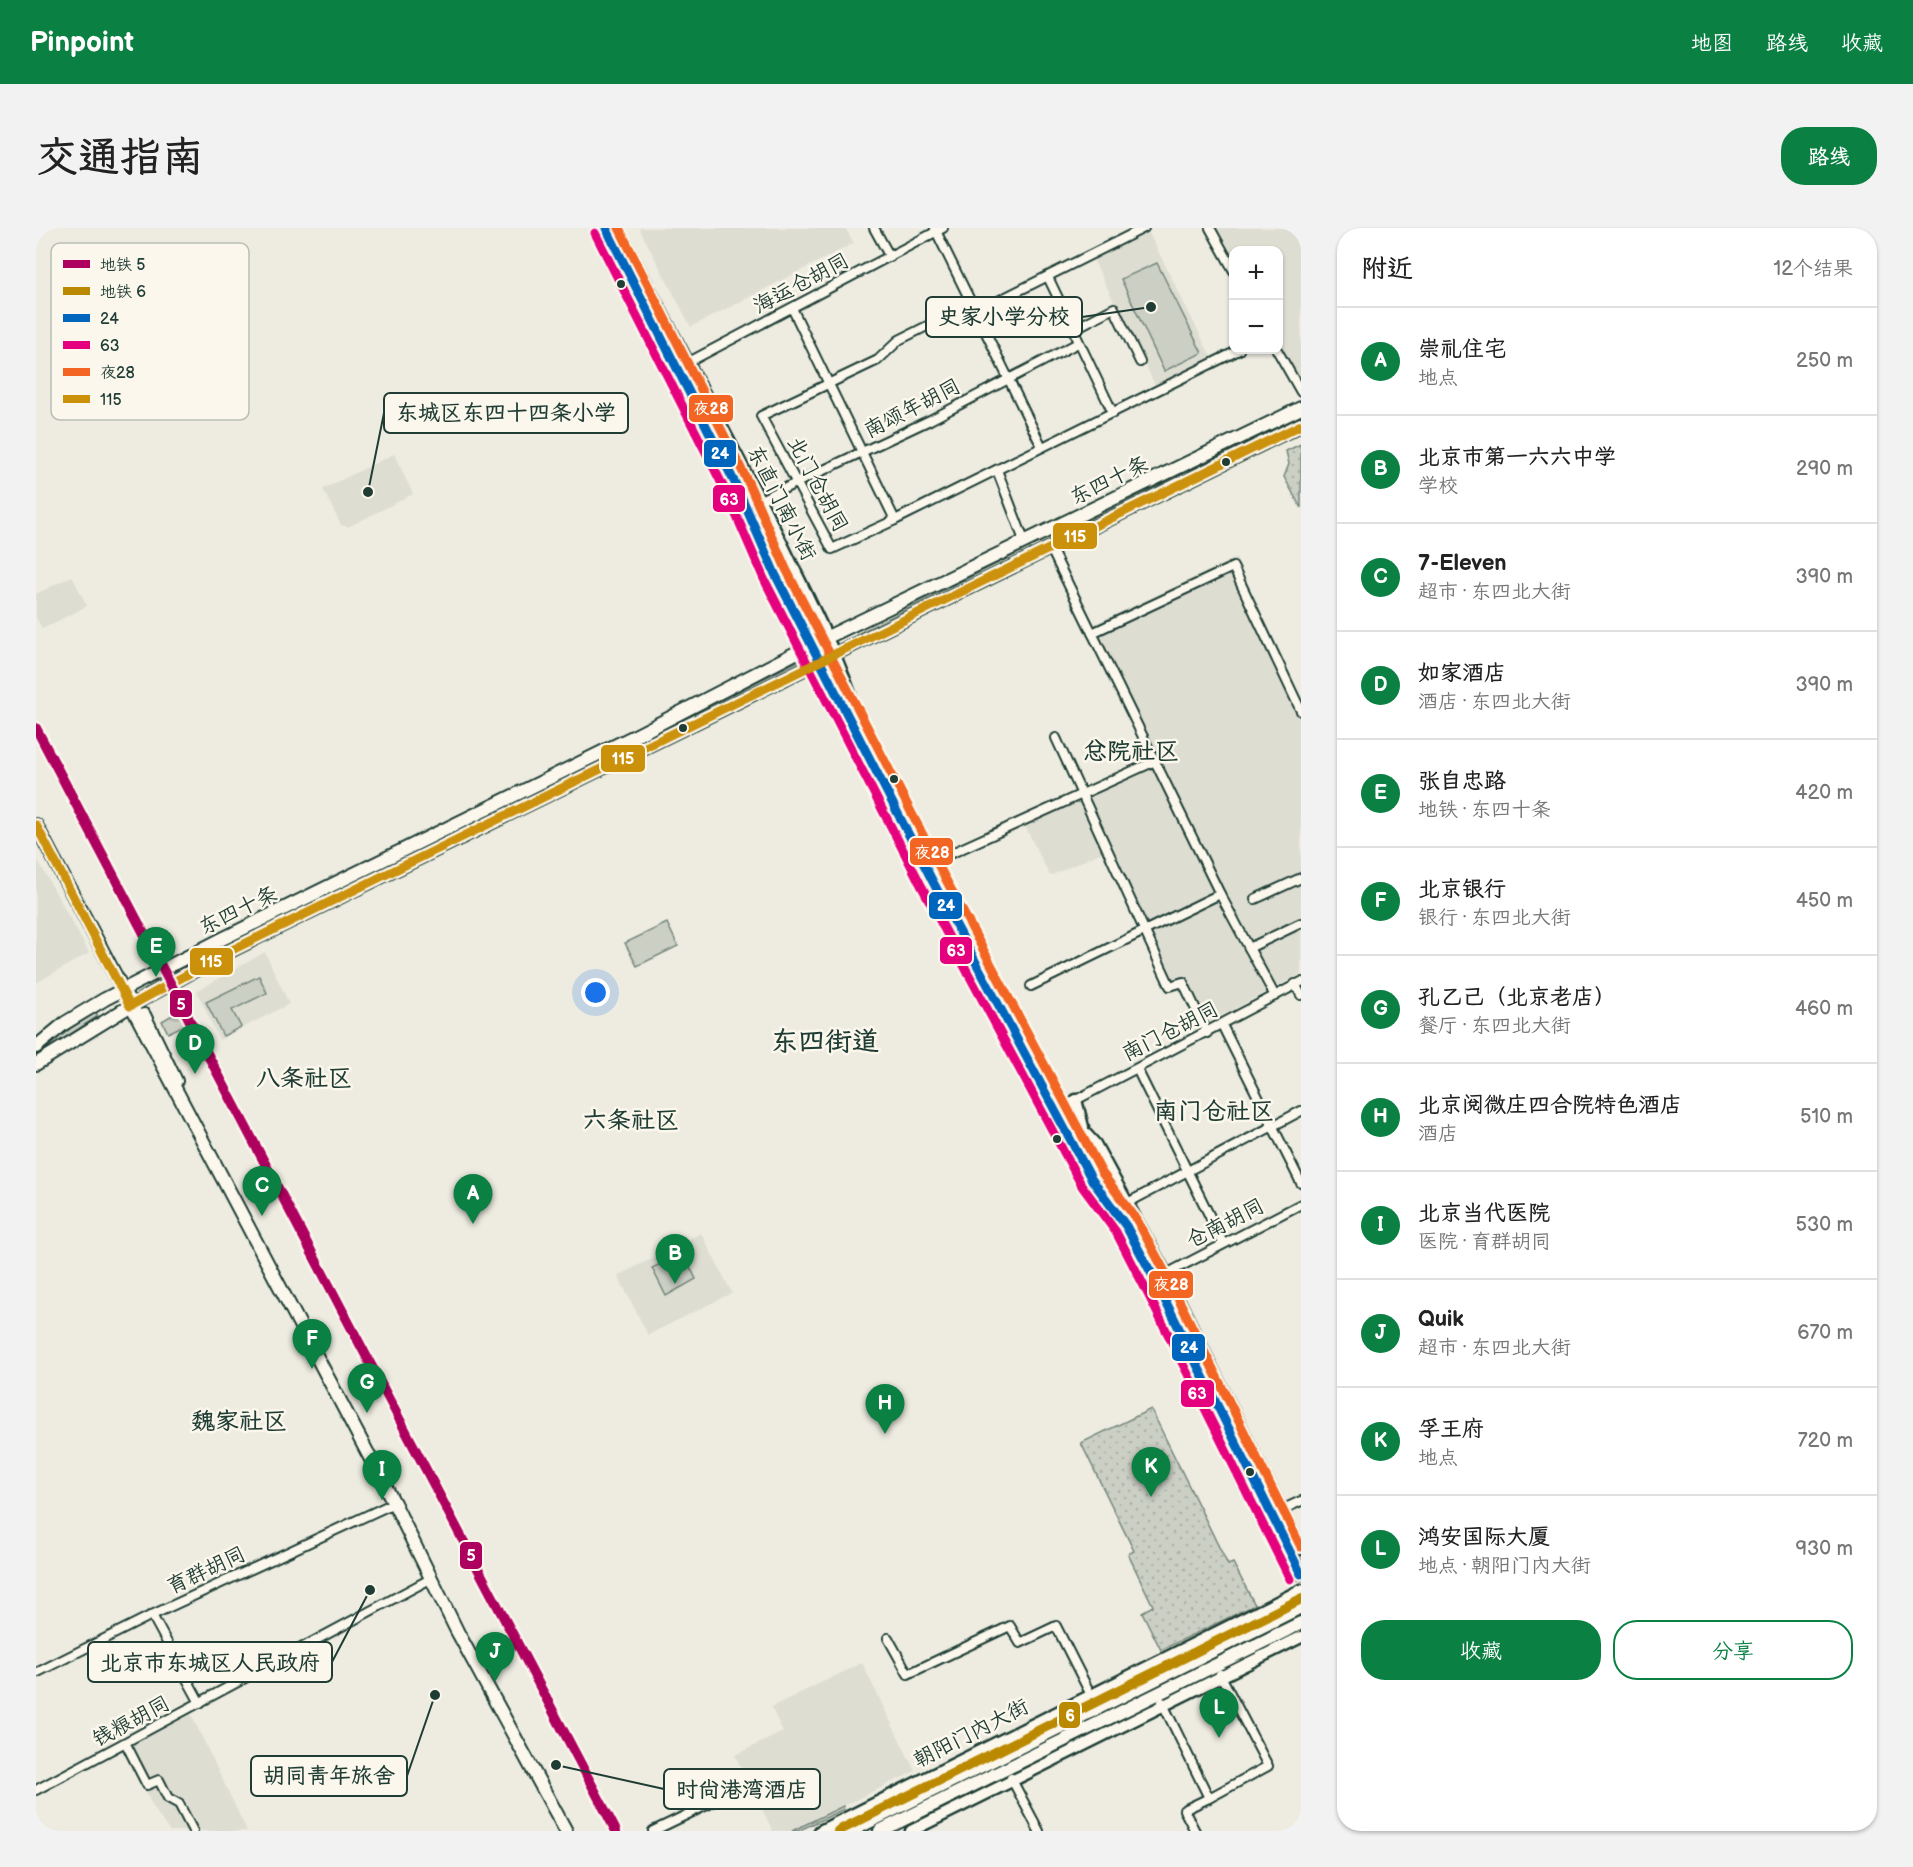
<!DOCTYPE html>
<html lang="zh">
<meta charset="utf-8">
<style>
:root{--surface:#fff;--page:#f2f2f2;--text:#222;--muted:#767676;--line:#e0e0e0;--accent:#0b8043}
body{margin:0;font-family:"Balsamiq Sans","LXGW WenKai TC",sans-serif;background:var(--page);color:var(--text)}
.controls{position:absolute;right:18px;top:18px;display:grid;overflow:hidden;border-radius:12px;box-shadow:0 2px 4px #0004}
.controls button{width:54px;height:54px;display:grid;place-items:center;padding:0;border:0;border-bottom:2px solid var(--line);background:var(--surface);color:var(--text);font:30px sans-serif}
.you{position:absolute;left:560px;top:765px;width:21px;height:21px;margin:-15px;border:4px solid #fff;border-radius:50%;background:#1a73e8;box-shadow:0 0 0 9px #1a73e833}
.badge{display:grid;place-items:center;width:39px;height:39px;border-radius:50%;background:var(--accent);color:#fff;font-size:20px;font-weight:700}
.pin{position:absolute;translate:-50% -50px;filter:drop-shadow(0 2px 3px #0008)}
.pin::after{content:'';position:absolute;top:32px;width:21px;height:18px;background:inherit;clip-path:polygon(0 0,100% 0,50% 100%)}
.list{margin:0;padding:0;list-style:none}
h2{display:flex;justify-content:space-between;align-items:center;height:78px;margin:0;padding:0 24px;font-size:26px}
h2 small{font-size:20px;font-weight:400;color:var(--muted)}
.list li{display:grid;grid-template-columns:39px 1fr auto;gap:18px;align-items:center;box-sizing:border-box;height:108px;padding:0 24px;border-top:2px solid var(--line)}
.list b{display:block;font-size:22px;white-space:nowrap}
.list p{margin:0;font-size:20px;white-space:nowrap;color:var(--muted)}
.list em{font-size:20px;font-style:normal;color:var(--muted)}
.actions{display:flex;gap:12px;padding:18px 24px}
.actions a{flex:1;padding:14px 0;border:2px solid var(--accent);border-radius:24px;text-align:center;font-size:21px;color:var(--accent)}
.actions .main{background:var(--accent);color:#fff}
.map{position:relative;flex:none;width:1265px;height:1603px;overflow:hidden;border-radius:24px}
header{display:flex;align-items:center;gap:36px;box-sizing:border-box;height:84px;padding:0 30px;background:var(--accent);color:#fff}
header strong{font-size:28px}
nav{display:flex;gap:33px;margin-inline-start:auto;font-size:21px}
.intro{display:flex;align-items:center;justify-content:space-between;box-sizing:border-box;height:144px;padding:0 36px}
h1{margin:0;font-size:42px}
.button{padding:15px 27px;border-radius:24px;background:var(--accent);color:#fff;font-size:21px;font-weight:700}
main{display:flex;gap:36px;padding:0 36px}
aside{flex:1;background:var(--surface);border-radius:24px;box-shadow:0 2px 4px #0004}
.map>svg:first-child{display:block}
</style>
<header>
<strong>Pinpoint</strong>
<nav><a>地图</a><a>路线</a><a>收藏</a></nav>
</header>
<div class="intro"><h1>交通指南</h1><a class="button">路线</a></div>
<main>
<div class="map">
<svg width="1265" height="1603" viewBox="0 0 1265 1603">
<defs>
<pattern id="grass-tufts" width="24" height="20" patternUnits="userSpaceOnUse" patternTransform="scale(1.5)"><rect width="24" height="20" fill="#cbcfc4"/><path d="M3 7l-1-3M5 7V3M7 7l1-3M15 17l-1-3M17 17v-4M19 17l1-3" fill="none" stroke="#aeb3a9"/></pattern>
<pattern id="forest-firs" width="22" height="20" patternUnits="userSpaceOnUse" patternTransform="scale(1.5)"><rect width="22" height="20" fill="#cbcfc4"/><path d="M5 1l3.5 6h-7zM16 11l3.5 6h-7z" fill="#aeb3a9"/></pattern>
<pattern id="park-dots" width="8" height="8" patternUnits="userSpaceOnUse" patternTransform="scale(1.5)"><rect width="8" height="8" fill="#cbcfc4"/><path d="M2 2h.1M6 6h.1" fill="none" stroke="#aeb3a9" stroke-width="1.8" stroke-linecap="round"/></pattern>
</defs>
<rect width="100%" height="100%" fill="#eeece1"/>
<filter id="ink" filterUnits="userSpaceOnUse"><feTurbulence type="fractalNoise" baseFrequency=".0167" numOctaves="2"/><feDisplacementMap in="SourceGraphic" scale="12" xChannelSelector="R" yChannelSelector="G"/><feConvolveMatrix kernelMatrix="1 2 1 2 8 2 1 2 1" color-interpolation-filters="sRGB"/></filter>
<g filter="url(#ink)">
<g fill="#ddddd2">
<polygon points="603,0 809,0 818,15 655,99"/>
<polygon points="1176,0 1265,0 1265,161 1259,164 1237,122 1242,122 1242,22 1198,22 1197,42"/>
<polygon points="1111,1 1175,129 1119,157 1056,29"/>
<polygon points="358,226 377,266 312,299 305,297 287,261"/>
<polygon points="1200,330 1265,469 1265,746 1173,794 1149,752 1137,754 1075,620 1014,648 988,596 1115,538 1048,401"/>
<polygon points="36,348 51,378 6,401 0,389 0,366"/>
<polygon points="0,629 53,725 0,755"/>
<polygon points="229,724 253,776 183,812 161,763"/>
<polygon points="665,1005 696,1065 612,1107 582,1048"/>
<polygon points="826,1435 879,1543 756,1603 737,1603 699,1527 747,1504 735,1479"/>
<polygon points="155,1486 211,1603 133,1603 117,1579 89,1521"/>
</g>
<g fill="url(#grass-tufts)" stroke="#75867c" stroke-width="1.5">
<polygon points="1265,185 1265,188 1004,317 1003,314"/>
<polygon points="994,319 995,322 821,409 821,406"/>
<polygon points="763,433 764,436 618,508 616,506"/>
<polygon points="610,508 611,511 472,580 470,577"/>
<polygon points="460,581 463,583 192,717 113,759 112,756 199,710"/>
<polygon points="60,784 62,788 0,829 0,823"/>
</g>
<polygon fill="url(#forest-firs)" stroke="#75867c" stroke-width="1.5" points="148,780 159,792 132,805 126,793"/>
<g fill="url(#park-dots)" stroke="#75867c" stroke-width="1.5">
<polygon points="1265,216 1265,280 1248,249 1253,236 1250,223"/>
<polygon points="1115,1181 1192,1337 1197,1335 1219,1377 1125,1422 1106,1384 1117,1378 1092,1326 1098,1323 1045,1215"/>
<polygon points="807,1578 808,1581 762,1603 756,1603"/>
</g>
<g fill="#cbcfc4" stroke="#75867c" stroke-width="1.5">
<polygon points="1121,35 1166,125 1128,143 1085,51"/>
<polygon points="631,695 642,718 601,738 589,715"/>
<polygon points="223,748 231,765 196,782 205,799 187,808 170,774"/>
<polygon points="647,1025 660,1051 630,1068 616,1040"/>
</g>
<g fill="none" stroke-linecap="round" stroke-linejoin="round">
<defs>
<g id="street">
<polyline points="838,0 854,29"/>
<polyline points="1108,0 940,84 929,79 863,112 842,132 725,188 796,321 859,292 1203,122"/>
<polyline points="1174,0 1198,43"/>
<polyline points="899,1 1006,219"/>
<polyline points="1012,49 1077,185"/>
<polyline points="756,80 859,292"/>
<polyline points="1036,102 1078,80 1104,134"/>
<polyline points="1241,122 1265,164"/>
<polyline points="649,136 907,0"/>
<polyline points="961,242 989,315"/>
<polyline points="724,272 894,192 1042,115"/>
<polyline points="1015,321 1184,666 1239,768"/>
<polyline points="1056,405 1197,339 1265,483"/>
<polyline points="1020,510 1134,758 1147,754 1171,805"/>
<polyline points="916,625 1119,533"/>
<polyline points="1219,671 1265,650"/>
<polyline points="1213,720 1265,695"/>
<polyline points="1259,756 1265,767"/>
<polyline points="995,758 1184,666"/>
<polyline points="1186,797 1265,955"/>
<polyline points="1101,841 1187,1015"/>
<polyline points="1019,883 1265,754"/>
<polyline points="1080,981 1265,883"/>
<polyline points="1130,1046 1265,976"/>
<polyline points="1243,1283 1265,1273"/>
<polyline points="116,1387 164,1475"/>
<polyline points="852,1410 872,1446 974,1398 984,1415 1020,1398 1062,1481"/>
<polyline points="0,1445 116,1387 358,1275"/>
<polyline points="1126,1474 1173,1570 1232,1538 1184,1446"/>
<polyline points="90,1516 111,1557 123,1552 132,1570 143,1576 157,1603"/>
<polyline points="975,1550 1003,1603"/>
<polyline points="0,1562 396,1350"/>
<polyline points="617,1603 698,1564"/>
<polyline points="1159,1603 1148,1582 1173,1570"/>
</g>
<g id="secondary">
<polyline points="570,0 702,261 739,346 897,654 1031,907 1056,952 1090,998 1119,1052 1265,1346"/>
<path d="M582,0C637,108 695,214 749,322C778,383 811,444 828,510"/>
<polyline points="1040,872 1047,899"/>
<polyline points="1019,883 1037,892 1059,916 1130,1046 1265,1321"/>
<polyline points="784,1603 1265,1362"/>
<polyline points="875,1603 1265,1409"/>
</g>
<g id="primary">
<polyline points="0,597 358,1275 421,1403 530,1603"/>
<polyline points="108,787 140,853"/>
<polyline points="0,819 29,795 69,771 186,711 603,506 775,417 1265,180"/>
<polyline points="0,836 94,778 192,724 1265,197"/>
<polyline points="815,1603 1265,1379"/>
<polyline points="844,1603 1265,1395"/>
</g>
</defs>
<use href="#street" stroke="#1f3d34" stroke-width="12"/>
<use href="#secondary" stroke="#1f3d34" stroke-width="15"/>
<use href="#primary" stroke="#1f3d34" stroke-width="16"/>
<use href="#street" stroke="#fbf7ec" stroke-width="8"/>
<use href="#secondary" stroke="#fbf7ec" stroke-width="10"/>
<use href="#primary" stroke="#fbf7ec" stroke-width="12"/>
<defs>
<polyline id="bus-1" points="570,0 702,261 739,346 897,654 1056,952 1090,998 1119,1052 1265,1346"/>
<polyline id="bus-2" points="559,5 691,266 728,351 886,659 1046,958 1080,1004 1108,1058 1254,1351"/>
<polyline id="bus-3" points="583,0 713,256 750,341 908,648 1066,945 1101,992 1130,1046 1265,1319"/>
<polyline id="bus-4" points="0,597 94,778 192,724 1265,197"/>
</defs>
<use href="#bus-1" stroke="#fbf7ec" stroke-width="14"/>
<use href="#bus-2" stroke="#fbf7ec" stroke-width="14"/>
<use href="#bus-3" stroke="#fbf7ec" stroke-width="14"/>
<use href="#bus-4" stroke="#fbf7ec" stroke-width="14"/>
<use href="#bus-1" stroke="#0065bd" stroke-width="9"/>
<use href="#bus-2" stroke="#e5007d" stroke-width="9"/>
<use href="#bus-3" stroke="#f26522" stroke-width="9"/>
<use href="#bus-4" stroke="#cc910a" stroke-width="9"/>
<defs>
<polyline id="metro-1" points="0,500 580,1603"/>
<polyline id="metro-2" points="802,1603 1265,1371"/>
</defs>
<use href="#metro-1" stroke="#fbf7ec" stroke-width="15"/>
<use href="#metro-2" stroke="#fbf7ec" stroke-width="15"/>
<use href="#metro-1" stroke="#ae005f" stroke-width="10"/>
<use href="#metro-2" stroke="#bb8900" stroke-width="10"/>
</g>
</g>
<g fill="#1f3d34" stroke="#fbf7ec" stroke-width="2">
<circle cx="585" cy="56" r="5"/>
<circle cx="1190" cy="234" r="5"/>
<circle cx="647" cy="500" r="5"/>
<circle cx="858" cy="551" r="5"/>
<circle cx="1021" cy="911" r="5"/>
<circle cx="1214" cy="1244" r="5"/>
</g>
<g text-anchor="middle" stroke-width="5" stroke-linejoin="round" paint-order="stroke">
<g font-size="21" fill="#1f3d34" stroke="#fbf7ec">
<text transform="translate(765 55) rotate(-28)" y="7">海运仓胡同</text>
<text transform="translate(876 180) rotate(-27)" y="7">南颂年胡同</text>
<text transform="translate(1073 252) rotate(-26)" y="7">东四十条</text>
<text transform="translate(782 256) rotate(62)" y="7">北门仓胡同</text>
<text transform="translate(746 275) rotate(63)" y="7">东直门南小街</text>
<text transform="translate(202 682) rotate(-26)" y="7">东四十条</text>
<text transform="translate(1134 803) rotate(-27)" y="7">南门仓胡同</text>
<text transform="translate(1189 995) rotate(-27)" y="7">仓南胡同</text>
<text transform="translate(170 1342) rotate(-25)" y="7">育群胡同</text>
<text transform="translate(95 1493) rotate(-28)" y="7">钱粮胡同</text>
<text transform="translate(935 1505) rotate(-27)" y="7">朝阳门内大街</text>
</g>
<g font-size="24" font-weight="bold" fill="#1f3d34" stroke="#fbf7ec">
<text x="1095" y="531">总院社区</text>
<text x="268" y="858">八条社区</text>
<text x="1178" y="891">南门仓社区</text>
<text x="595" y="900">六条社区</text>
<text x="203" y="1201">魏家社区</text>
</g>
<g font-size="27" font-weight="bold" fill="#1f3d34" stroke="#fbf7ec">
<text x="789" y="822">东四街道</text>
</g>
</g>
<rect x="15" y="15" width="198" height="177" rx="9" fill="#fbf7ec" stroke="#b9bfb5" stroke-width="1.5"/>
<rect x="27" y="32" width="27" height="8" fill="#ae005f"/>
<rect x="27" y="59" width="27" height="8" fill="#bb8900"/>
<rect x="27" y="86" width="27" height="8" fill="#0065bd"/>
<rect x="27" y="113" width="27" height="8" fill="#e5007d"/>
<rect x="27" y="140" width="27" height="8" fill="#f26522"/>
<rect x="27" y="167" width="27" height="8" fill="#cc910a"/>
<g font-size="16" fill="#1f3d34">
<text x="64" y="42">地铁 5</text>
<text x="64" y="69">地铁 6</text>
<text x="64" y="96">24</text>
<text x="64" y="123">63</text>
<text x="64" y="150">夜28</text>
<text x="64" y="177">115</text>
</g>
<path fill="none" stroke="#1f3d34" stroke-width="2" d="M1115 79L1046 89M332 264L348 185M334 1362L296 1434M399 1467L371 1548M520 1537L628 1561"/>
<g fill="#1f3d34" stroke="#fbf7ec" stroke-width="2">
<circle cx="1115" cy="79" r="6"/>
<circle cx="332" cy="264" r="6"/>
<circle cx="334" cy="1362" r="6"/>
<circle cx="399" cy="1467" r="6"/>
<circle cx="520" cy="1537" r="6"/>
</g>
<g fill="#fbf7ec" stroke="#1f3d34" stroke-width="2">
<rect x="890" y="69" width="156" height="40" rx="6"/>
<rect x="348" y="165" width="244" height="40" rx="6"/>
<rect x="52" y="1414" width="244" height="40" rx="6"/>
<rect x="215" y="1528" width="156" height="40" rx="6"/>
<rect x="628" y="1541" width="156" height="40" rx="6"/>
</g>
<g font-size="22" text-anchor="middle" font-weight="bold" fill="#1f3d34">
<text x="968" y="96">史家小学分校</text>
<text x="470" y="192">东城区东四十四条小学</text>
<text x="174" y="1442">北京市东城区人民政府</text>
<text x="293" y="1555">胡同青年旅舍</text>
<text x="706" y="1569">时尚港湾酒店</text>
</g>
<g stroke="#fbf7ec" stroke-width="2">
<rect x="652" y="166" width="46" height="29" rx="6" fill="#f26522"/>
<rect x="667" y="211" width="34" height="29" rx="6" fill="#0065bd"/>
<rect x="676" y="256" width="34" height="29" rx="6" fill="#e5007d"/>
<rect x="1016" y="294" width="46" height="28" rx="6" fill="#cc910a"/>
<rect x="564" y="516" width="46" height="29" rx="6" fill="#cc910a"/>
<rect x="873" y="609" width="45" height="29" rx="6" fill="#f26522"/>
<rect x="892" y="663" width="35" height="29" rx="6" fill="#0065bd"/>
<rect x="903" y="708" width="34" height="29" rx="6" fill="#e5007d"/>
<rect x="153" y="719" width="45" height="29" rx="6" fill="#cc910a"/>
<rect x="133" y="761" width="24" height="29" rx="6" fill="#ae005f"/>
<rect x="1112" y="1042" width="46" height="29" rx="6" fill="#f26522"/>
<rect x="1135" y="1105" width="35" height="29" rx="6" fill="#0065bd"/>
<rect x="1144" y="1151" width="35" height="29" rx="6" fill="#e5007d"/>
<rect x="423" y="1313" width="24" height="29" rx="6" fill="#ae005f"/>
<rect x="1022" y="1473" width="23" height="28" rx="6" fill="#bb8900"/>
</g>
<g font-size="16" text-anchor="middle" font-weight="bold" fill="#fff">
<text x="675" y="186">夜28</text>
<text x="684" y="231">24</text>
<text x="693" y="277">63</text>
<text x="1039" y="314">115</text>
<text x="587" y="536">115</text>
<text x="896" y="630">夜28</text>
<text x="910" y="683">24</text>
<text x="920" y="728">63</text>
<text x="175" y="739">115</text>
<text x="145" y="782">5</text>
<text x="1135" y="1062">夜28</text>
<text x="1153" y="1125">24</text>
<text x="1161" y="1171">63</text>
<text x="435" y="1333">5</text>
<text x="1034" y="1493">6</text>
</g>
</svg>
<div class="controls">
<button>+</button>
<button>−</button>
</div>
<div class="you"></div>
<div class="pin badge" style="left:437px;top:996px">A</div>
<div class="pin badge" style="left:639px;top:1056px">B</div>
<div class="pin badge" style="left:226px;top:988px">C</div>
<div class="pin badge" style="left:159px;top:846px">D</div>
<div class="pin badge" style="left:120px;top:749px">E</div>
<div class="pin badge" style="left:276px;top:1141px">F</div>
<div class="pin badge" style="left:331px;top:1185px">G</div>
<div class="pin badge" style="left:849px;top:1206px">H</div>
<div class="pin badge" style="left:346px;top:1272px">I</div>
<div class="pin badge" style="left:459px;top:1454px">J</div>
<div class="pin badge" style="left:1115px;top:1269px">K</div>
<div class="pin badge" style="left:1183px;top:1510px">L</div>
</div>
<aside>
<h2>附近<small>12个结果</small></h2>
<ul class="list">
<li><span class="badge">A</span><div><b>崇礼住宅</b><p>地点</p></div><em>250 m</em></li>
<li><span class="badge">B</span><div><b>北京市第一六六中学</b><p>学校</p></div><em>290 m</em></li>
<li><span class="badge">C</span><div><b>7-Eleven</b><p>超市 · 东四北大街</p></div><em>390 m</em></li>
<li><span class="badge">D</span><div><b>如家酒店</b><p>酒店 · 东四北大街</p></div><em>390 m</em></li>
<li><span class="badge">E</span><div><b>张自忠路</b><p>地铁 · 东四十条</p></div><em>420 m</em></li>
<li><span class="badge">F</span><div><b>北京银行</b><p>银行 · 东四北大街</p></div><em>450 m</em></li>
<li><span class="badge">G</span><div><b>孔乙己（北京老店）</b><p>餐厅 · 东四北大街</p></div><em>460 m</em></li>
<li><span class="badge">H</span><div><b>北京阅微庄四合院特色酒店</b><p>酒店</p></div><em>510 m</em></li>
<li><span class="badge">I</span><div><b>北京当代医院</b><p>医院 · 育群胡同</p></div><em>530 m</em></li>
<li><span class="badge">J</span><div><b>Quik</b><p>超市 · 东四北大街</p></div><em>670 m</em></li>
<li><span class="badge">K</span><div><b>孚王府</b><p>地点</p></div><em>720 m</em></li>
<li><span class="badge">L</span><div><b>鸿安国际大厦</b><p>地点 · 朝阳门内大街</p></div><em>930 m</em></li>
</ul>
<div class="actions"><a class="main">收藏</a><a>分享</a></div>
</aside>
</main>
